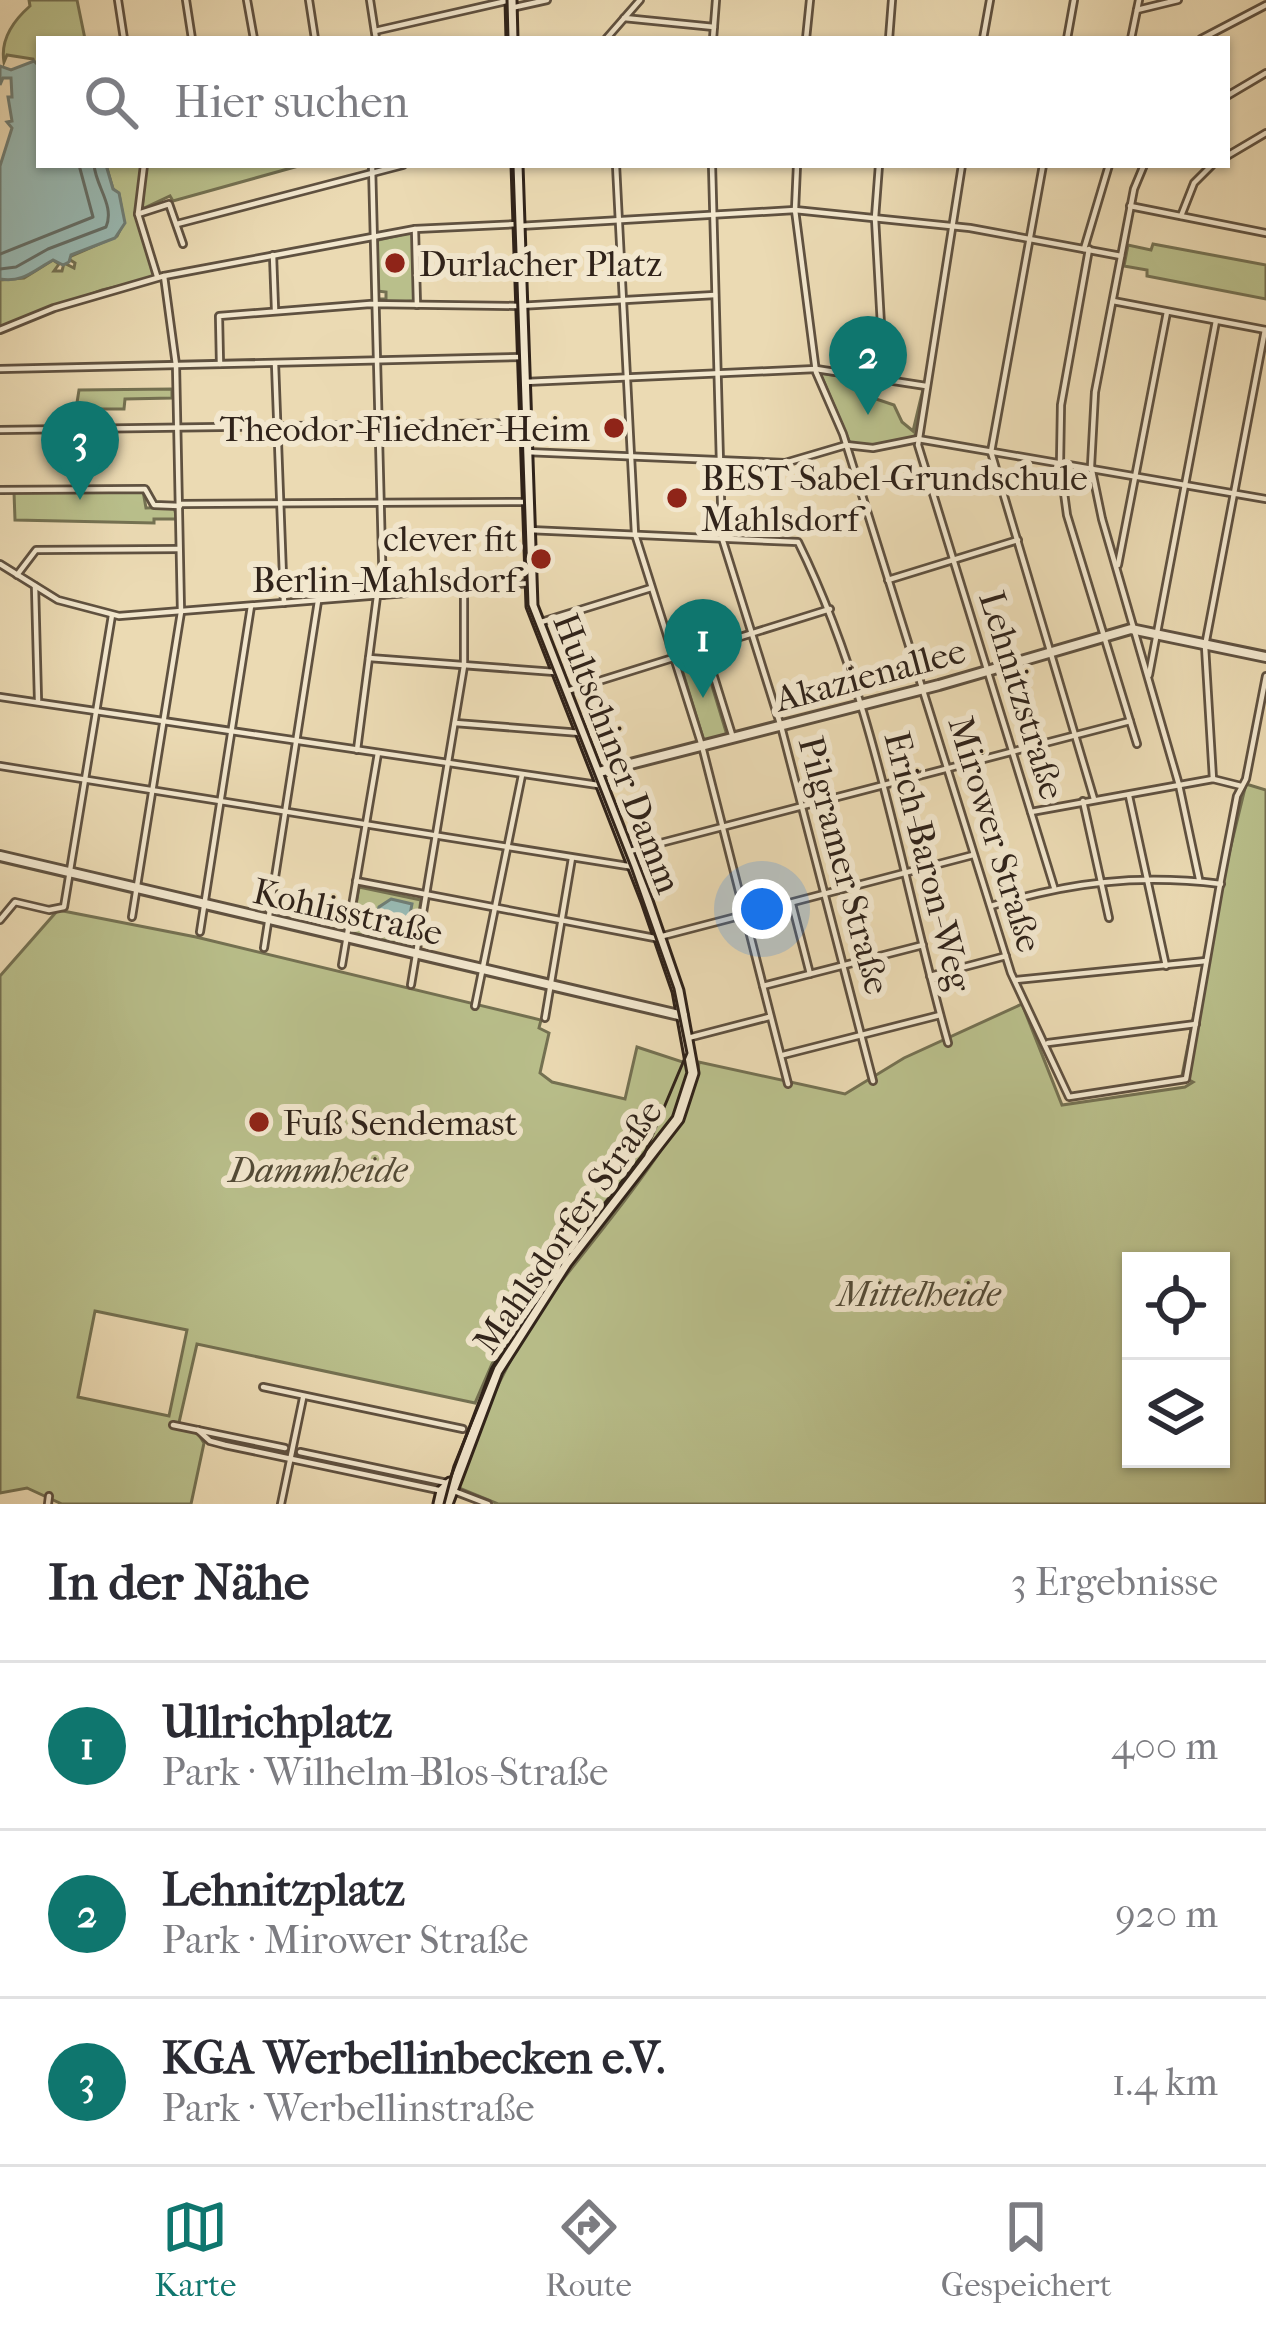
<!DOCTYPE html>
<html lang="de">
<meta charset="utf-8">
<style>
:root{--surface:#fff;--page:#f2f2f3;--text:#2b2b33;--muted:#7c7c81;--line:#e1e1e2;--accent:#0f766e}
body{margin:0;font-family:"IM FELL French Canon",serif;background:var(--page);color:var(--text)}
.controls{position:absolute;right:36px;bottom:36px;display:grid;overflow:hidden;border-radius:0px;box-shadow:0 3px 9px #0004}
.controls button{width:108px;height:108px;display:grid;place-items:center;padding:0;border:0;border-bottom:3px solid var(--line);background:var(--surface);color:var(--text);font:60px sans-serif}
.you{position:absolute;left:762px;top:909px;width:42px;height:42px;margin:-30px;border:9px solid #fff;border-radius:50%;background:#1a73e8;box-shadow:0 0 0 18px #1a73e833}
.badge{display:grid;place-items:center;width:78px;height:78px;border-radius:50%;background:var(--accent);color:#fff;font-size:39px;font-weight:700}
.pin{position:absolute;translate:-50% -99px;filter:drop-shadow(0 3px 6px #0008)}
.pin::after{content:'';position:absolute;top:63px;width:42px;height:36px;background:inherit;clip-path:polygon(0 0,100% 0,50% 100%)}
.list{margin:0;padding:0;list-style:none}
h2{display:flex;justify-content:space-between;align-items:center;height:156px;margin:0;padding:0 48px;font-size:51px}
h2 small{font-size:39px;font-weight:400;color:var(--muted)}
.list li{display:grid;grid-template-columns:78px 1fr auto;gap:36px;align-items:center;box-sizing:border-box;height:168px;padding:0 48px;border-top:3px solid var(--line)}
.list b{display:block;font-size:45px;white-space:nowrap}
.list p{margin:0;font-size:39px;white-space:nowrap;color:var(--muted)}
.list em{font-size:39px;font-style:normal;color:var(--muted)}
.icon{flex:none;width:66px;height:66px;fill:none;stroke:currentColor;stroke-width:2;stroke-linecap:round;stroke-linejoin:round}
.map{position:relative;flex:none;width:1266px;height:1504px;overflow:hidden}
.search{position:absolute;background:var(--surface);box-shadow:0 3px 9px #0004;left:36px;right:36px;top:36px;height:132px;display:flex;align-items:center;gap:30px;box-sizing:border-box;padding:0 42px;border-radius:0px;color:var(--muted);font-size:45px}
.sheet{height:660px;background:var(--surface)}
nav{display:flex;justify-content:space-around;align-items:center;box-sizing:border-box;height:168px;border-top:3px solid var(--line);background:var(--surface);font-size:33px;color:var(--muted)}
nav a{display:grid;justify-items:center;gap:6px}
nav .on{color:var(--accent)}
.map>svg:first-child{display:block}
</style>
<div class="map">
<svg width="1266" height="1504" viewBox="0 0 1266 1504">
<rect width="100%" height="100%" fill="#ebdab3"/>
<filter id="stains"><feTurbulence type="fractalNoise" baseFrequency=".00167" numOctaves="4"/><feColorMatrix values="0 0 0 0 .2 0 0 0 0 .09 0 0 0 0 .02 0 0 0 .5 -.17"/></filter>
<radialGradient id="worn" r=".72"><stop offset=".6" stop-color="#630" stop-opacity="0"/><stop offset="1" stop-color="#630" stop-opacity=".3"/></radialGradient>
<g fill="#b9bf8b" stroke="#747152" stroke-width="3" fill-rule="evenodd">
<path d="M29,0H77L85,39H39V66H34L33,59L7,55L4,62C0,39 13,21 30,6Z"/>
<polygon points="106,165 142,165 136,216 155,278 102,290 0,328 0,280 24,278 53,260 59,264 54,271 62,271 64,263 74,268 75,263 67,258 117,236 124,222 119,194 113,189"/>
<polygon points="146,165 302,165 173,201 170,196 142,209"/>
<polygon points="413,232 416,301 378,303 375,294 379,299 386,299 386,292 377,291 374,241"/>
<polygon points="1153,244 1266,265 1266,299 1147,276 1147,270 1124,266 1128,245 1151,250"/>
<polygon points="820,373 879,382 876,399 894,405 902,422 913,431 923,389 915,437 873,446 850,443"/>
<polygon points="172,389 172,398 125,399 124,409 76,409 79,390"/>
<polygon points="143,491 146,508 174,507 177,519 154,519 154,523 15,520 14,492"/>
<polygon points="702,653 727,735 704,741 679,660"/>
<path d="M1246,784L1266,790V1504H498L454,1486C478,1428 501,1372 535,1318C576,1254 696,1131 699,1062L845,1094L904,1058L1022,1004L1062,1105L1185,1087L1193,1082L1182,1076L1210,932ZM1131,1261H1221V1459H1131Z"/>
<polygon points="359,887 421,900 413,950 351,935"/>
<path d="M58,910L196,937L541,1020L539,1028L549,1033L540,1073L552,1082L625,1099L637,1047L689,1064L690,1074L678,1114L552,1267L492,1364L475,1403L197,1344L178,1427L197,1432L204,1443L191,1504H62L27,1488L0,1493V976ZM95,1311L187,1330L169,1416L78,1397Z"/>
</g>
<g fill="#99bab4" stroke="#6f7e76" stroke-width="3">
<path d="M34,61L39,66V165H106L113,189L119,193L125,223L115,238L71,255L69,262L63,265L53,260C34,270 23,283 0,279V166L12,128L7,122L12,121L8,97H12L11,78H3L0,85V66L11,70Z"/>
<polygon points="391,899 412,904 405,941 374,933 379,907"/>
</g>
<g fill="none" stroke-linecap="round" stroke-linejoin="round">
<g stroke="#646e67" stroke-width="3">
<polyline points="0,254 93,217 79,165"/>
<path d="M0,269L16,267L48,249L106,227C115,206 96,187 94,165"/>
</g>
<defs>
<g id="minor">
<polyline points="118,0 124,39"/>
<polyline points="186,0 192,39"/>
<polyline points="247,0 254,39"/>
<polyline points="309,0 315,39"/>
<polyline points="370,0 376,39"/>
<polyline points="511,8 547,0"/>
<polyline points="1137,10 1178,0"/>
<polyline points="624,18 714,27"/>
<polyline points="375,31 511,0"/>
<polyline points="606,39 640,0"/>
<polyline points="713,39 716,0"/>
<polyline points="806,39 810,0"/>
<polyline points="889,39 892,0"/>
<polyline points="983,39 990,0"/>
<polyline points="1067,39 1074,0"/>
<polyline points="1131,39 1139,0"/>
<polyline points="1201,39 1266,5"/>
<polyline points="1227,96 1266,73"/>
<polyline points="1227,156 1266,133"/>
<polyline points="144,165 138,214 157,276"/>
<polyline points="372,165 383,595"/>
<polyline points="616,165 635,534 702,746 788,1084"/>
<polyline points="712,165 722,538 782,730 873,1081"/>
<polyline points="797,165 795,210 816,372 843,434 1011,973 1069,1097 1186,1079 1219,890 1237,796 1246,779 1266,676"/>
<polyline points="879,165 875,218 884,379"/>
<polyline points="962,165 918,445 1054,887"/>
<polyline points="1043,165 991,452 1094,799"/>
<polyline points="1144,165 1134,189 1095,392 1091,466 1102,519 1179,785 1199,879"/>
<polyline points="1130,206 1266,233"/>
<polyline points="138,214 169,204 183,244"/>
<polyline points="1181,216 1194,183 1212,165"/>
<polyline points="177,224 403,165"/>
<polyline points="519,226 795,210 970,228 1121,256"/>
<polyline points="415,229 417,305"/>
<polyline points="1084,249 1109,165"/>
<polyline points="1089,249 1061,405 1060,463 1067,515 1137,744"/>
<polyline points="273,255 275,309"/>
<polyline points="1113,301 1266,330"/>
<polyline points="0,330 54,308 164,276 415,229 519,224"/>
<polyline points="275,363 284,603"/>
<polyline points="220,364 219,316 370,304 518,306 715,295"/>
<polyline points="0,369 523,357"/>
<polyline points="525,382 816,369 926,386"/>
<polyline points="0,430 525,423"/>
<polyline points="526,452 785,463 846,445 873,448 918,439 1266,499"/>
<polyline points="0,490 145,489 154,505 180,506"/>
<polyline points="180,504 528,502"/>
<path d="M529,530L798,542C875,698 901,876 948,1043"/>
<polyline points="0,564 58,600 119,616 531,583"/>
<polyline points="1118,565 1167,312"/>
<polyline points="17,575 36,550 179,549"/>
<polyline points="888,580 1018,540"/>
<polyline points="35,586 38,700"/>
<polyline points="538,623 651,588"/>
<polyline points="705,648 733,738"/>
<polyline points="369,658 555,672"/>
<polyline points="1149,675 1216,321"/>
<polyline points="567,691 830,609"/>
<polyline points="0,697 598,785"/>
<polyline points="455,723 581,733"/>
<polyline points="357,750 377,596"/>
<polyline points="0,766 634,867"/>
<polyline points="1213,779 1205,646 1265,330"/>
<polyline points="1129,796 1166,966"/>
<polyline points="1083,801 1109,918"/>
<polyline points="1031,812 1213,779 1241,786"/>
<polyline points="630,851 1130,721"/>
<polyline points="356,881 660,939"/>
<polyline points="792,904 810,974"/>
<path d="M991,906C1071,882 1138,874 1221,884"/>
<polyline points="132,917 181,612 176,365 164,276"/>
<polyline points="0,920 15,902 49,910 64,907 112,615"/>
<polyline points="200,932 251,606"/>
<polyline points="659,937 973,855"/>
<polyline points="264,948 318,601"/>
<polyline points="342,965 378,753"/>
<polyline points="930,976 1006,956"/>
<polyline points="1015,980 1206,961"/>
<polyline points="411,985 464,666 464,588"/>
<polyline points="763,986 923,945"/>
<polyline points="475,1006 522,775"/>
<polyline points="545,1018 572,858"/>
<polyline points="688,1038 769,1017"/>
<polyline points="1048,1043 1196,1024"/>
<polyline points="783,1055 940,1015"/>
<polyline points="263,1387 463,1429"/>
<polyline points="173,1425 285,1448"/>
<polyline points="198,1430 210,1441 225,1445 443,1491"/>
<polyline points="300,1452 447,1483"/>
<polyline points="454,1491 488,1504"/>
<polyline points="48,1504 49,1496"/>
<polyline points="281,1504 303,1398"/>
</g>
<g id="tertiary">
<polyline points="599,772 939,685 1131,629 1266,657"/>
<polyline points="0,856 683,1016"/>
</g>
<g id="secondary">
<polyline points="511,0 512,39"/>
<polyline points="439,1504 442,1491 450,1483"/>
<polyline points="447,1504 497,1371 566,1263 678,1119 693,1073 678,991 647,901 532,606 517,165"/>
</g>
</defs>
<use href="#minor" stroke="#5f5140" stroke-width="10"/>
<use href="#tertiary" stroke="#5f5140" stroke-width="14"/>
<use href="#secondary" stroke="#30231a" stroke-width="15"/>
<use href="#minor" stroke="#f2e7ce" stroke-width="4.5"/>
<use href="#tertiary" stroke="#f2e7ce" stroke-width="8"/>
<use href="#secondary" stroke="#f2e7ce" stroke-width="9"/>
<g stroke="#30231a" stroke-width="3">
<polyline points="507,0 508,39"/>
<polyline points="444,1504 454,1466 494,1367 562,1262 644,1155 687,1053 674,989 631,867 528,605 513,165"/>
</g>
</g>
<g fill="#8f2418" stroke="#f2e7ce" stroke-width="4.5">
<circle cx="395" cy="263" r="12"/>
<circle cx="614" cy="428" r="12"/>
<circle cx="677" cy="498" r="12"/>
<circle cx="541" cy="559" r="12"/>
<circle cx="259" cy="1122" r="12"/>
</g>
<g text-anchor="middle" stroke-width="12" stroke-linejoin="round" paint-order="stroke">
<g font-size="36" fill="#30231a" stroke="#f2e7ce" text-anchor="start">
<text x="419" y="276">Durlacher Platz</text>
<text x="590" y="441" text-anchor="end">Theodor-Fliedner-Heim</text>
<text x="701" y="490">BEST-Sabel-Grundschule<tspan x="701" dy="41">Mahlsdorf</tspan></text>
<text x="517" y="551" text-anchor="end">clever fit<tspan x="517" dy="41">Berlin-Mahlsdorf</tspan></text>
<text x="283" y="1135">Fuß Sendemast</text>
</g>
<g font-size="36" fill="#30231a" stroke="#f2e7ce">
<text transform="translate(870 674) rotate(-15)" y="13">Akazienallee</text>
<text transform="translate(1023 695) rotate(73)" y="13">Lehnitzstraße</text>
<text transform="translate(618 753) rotate(69)" y="13">Hultschiner Damm</text>
<text transform="translate(996 834) rotate(73)" y="13">Mirower Straße</text>
<text transform="translate(929 861) rotate(76)" y="13">Erich-Baron-Weg</text>
<text transform="translate(845 865) rotate(75)" y="13">Pilgramer Straße</text>
<text transform="translate(348 911) rotate(13)" y="13">Kohlisstraße</text>
<text transform="translate(567 1226) rotate(-55)" y="13">Mahlsdorfer Straße</text>
</g>
<g font-size="36" font-style="italic" fill="#524a36" stroke="#f2e7ce">
<text x="318" y="1182">Dammheide</text>
<text x="919" y="1306">Mittelheide</text>
</g>
</g>
<rect width="100%" height="100%" filter="url(#stains)"/>
<rect width="100%" height="100%" fill="url(#worn)"/>
</svg>
<div class="controls">
<button><svg class="icon" aria-label="locate" viewBox="0 0 24 24"><circle cx="12" cy="12" r="6"/><path d="M12 2v4M12 18v4M2 12h4M18 12h4"/></svg></button>
<button><svg class="icon" aria-label="layers" viewBox="0 0 24 24"><path d="M12 4l9 5-9 5-9-5zM3 14l9 5 9-5"/></svg></button>
</div>
<div class="you"></div>
<div class="pin badge" style="left:703px;top:698px">1</div>
<div class="pin badge" style="left:868px;top:415px">2</div>
<div class="pin badge" style="left:80px;top:500px">3</div>
<div class="search"><svg class="icon" aria-label="search" viewBox="0 0 24 24"><circle cx="10" cy="10" r="6"/><path d="M15 15l6 6"/></svg>Hier suchen</div>
</div>
<section class="sheet">
<h2>In der Nähe<small>3 Ergebnisse</small></h2>
<ul class="list">
<li><span class="badge">1</span><div><b>Ullrichplatz</b><p>Park · Wilhelm-Blos-Straße</p></div><em>400 m</em></li>
<li><span class="badge">2</span><div><b>Lehnitzplatz</b><p>Park · Mirower Straße</p></div><em>920 m</em></li>
<li><span class="badge">3</span><div><b>KGA Werbellinbecken e.V.</b><p>Park · Werbellinstraße</p></div><em>1.4 km</em></li>
</ul>
</section>
<nav>
<a class="on"><svg class="icon" aria-label="map" viewBox="0 0 24 24"><path d="M3 6l6-2 6 2 6-2v14l-6 2-6-2-6 2zM9 4v14M15 6v14"/></svg>Karte</a>
<a><svg class="icon" aria-label="directions" viewBox="0 0 24 24"><path d="M12 3l9 9-9 9-9-9zM9 14v-3h6M13 9l2 2-2 2"/></svg>Route</a>
<a><svg class="icon" aria-label="saved" viewBox="0 0 24 24"><path d="M7 4h10v16l-5-4-5 4z"/></svg>Gespeichert</a>
</nav>
